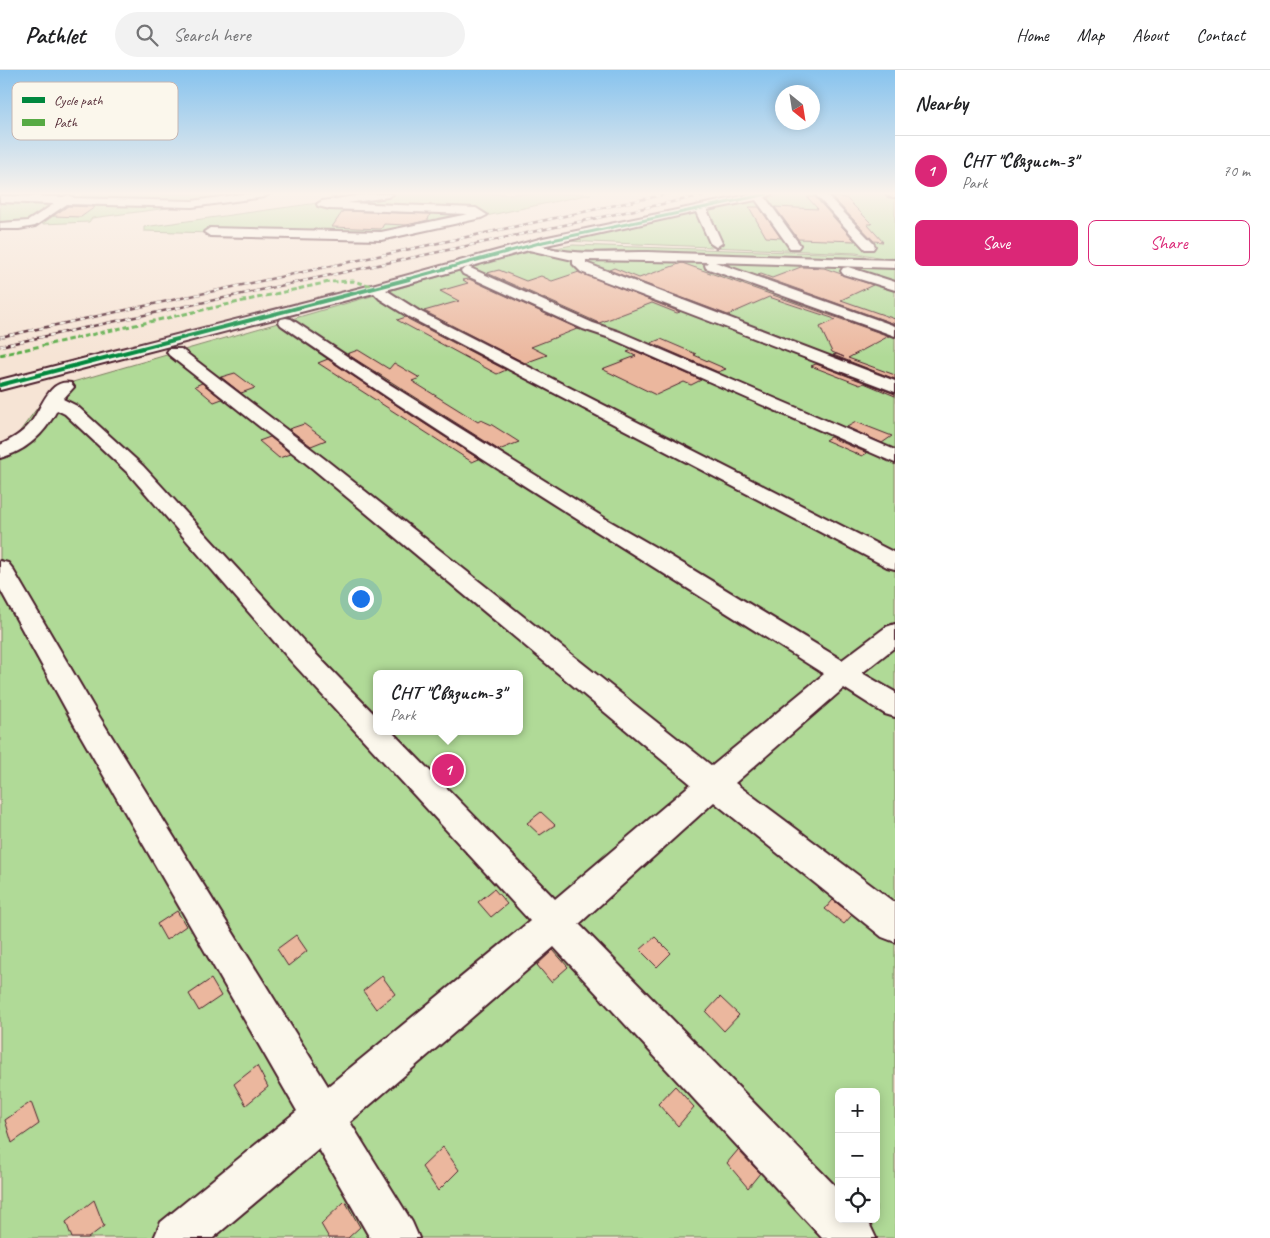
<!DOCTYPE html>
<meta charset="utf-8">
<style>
:root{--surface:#fff;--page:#f2f2f2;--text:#202124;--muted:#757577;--line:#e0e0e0;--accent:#db2777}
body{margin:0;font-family:Caveat,sans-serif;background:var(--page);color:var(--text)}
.controls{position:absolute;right:15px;bottom:15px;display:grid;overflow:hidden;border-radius:8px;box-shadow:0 2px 12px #0003}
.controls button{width:45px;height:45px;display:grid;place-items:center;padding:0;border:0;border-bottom:1px solid var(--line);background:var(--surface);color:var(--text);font:25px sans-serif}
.compass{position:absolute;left:775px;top:15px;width:45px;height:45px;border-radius:50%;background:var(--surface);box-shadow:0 2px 12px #0003;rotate:150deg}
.you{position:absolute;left:360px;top:528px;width:18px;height:18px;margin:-12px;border:4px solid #fff;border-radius:50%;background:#1a73e8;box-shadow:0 0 0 8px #1a73e833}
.badge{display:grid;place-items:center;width:32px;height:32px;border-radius:50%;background:var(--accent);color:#fff;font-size:16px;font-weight:700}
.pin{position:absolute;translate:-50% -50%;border:2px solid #fff;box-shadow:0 1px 5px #0006}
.popup{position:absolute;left:373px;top:600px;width:150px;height:65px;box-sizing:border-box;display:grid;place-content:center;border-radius:8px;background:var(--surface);filter:drop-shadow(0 1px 4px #0005);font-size:16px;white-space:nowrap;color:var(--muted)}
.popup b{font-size:19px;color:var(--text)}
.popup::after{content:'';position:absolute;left:50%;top:100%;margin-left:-10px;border:10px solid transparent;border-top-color:var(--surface)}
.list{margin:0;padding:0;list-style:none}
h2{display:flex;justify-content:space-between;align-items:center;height:65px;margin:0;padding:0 20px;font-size:21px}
h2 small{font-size:16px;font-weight:400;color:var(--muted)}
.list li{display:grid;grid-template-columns:32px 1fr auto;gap:15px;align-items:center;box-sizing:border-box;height:70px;padding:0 20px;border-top:1px solid var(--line)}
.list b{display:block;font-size:19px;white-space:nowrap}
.list p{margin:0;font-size:16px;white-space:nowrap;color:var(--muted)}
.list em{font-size:16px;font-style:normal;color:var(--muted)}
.actions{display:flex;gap:10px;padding:15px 20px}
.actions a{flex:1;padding:11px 0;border:1px solid var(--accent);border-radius:8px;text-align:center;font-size:18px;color:var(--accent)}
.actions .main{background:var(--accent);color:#fff}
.icon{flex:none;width:28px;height:28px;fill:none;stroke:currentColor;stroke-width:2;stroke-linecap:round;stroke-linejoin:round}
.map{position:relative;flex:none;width:895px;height:1168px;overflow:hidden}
header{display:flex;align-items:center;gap:30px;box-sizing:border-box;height:70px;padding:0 25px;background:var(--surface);border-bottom:1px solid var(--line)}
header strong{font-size:24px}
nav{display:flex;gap:28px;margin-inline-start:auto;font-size:18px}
.search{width:350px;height:45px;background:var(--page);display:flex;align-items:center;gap:12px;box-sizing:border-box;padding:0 18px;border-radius:28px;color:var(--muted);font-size:19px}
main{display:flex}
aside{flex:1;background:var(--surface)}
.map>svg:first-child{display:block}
</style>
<header>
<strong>Pathlet</strong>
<div class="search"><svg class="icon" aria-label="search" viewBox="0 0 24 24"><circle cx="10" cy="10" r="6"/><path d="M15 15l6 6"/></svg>Search here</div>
<nav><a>Home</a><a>Map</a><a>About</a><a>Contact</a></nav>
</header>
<main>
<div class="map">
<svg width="895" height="1168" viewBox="0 0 895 1168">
<rect width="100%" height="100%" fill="#f6e4d5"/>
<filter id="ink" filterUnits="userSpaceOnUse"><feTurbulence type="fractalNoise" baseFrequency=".02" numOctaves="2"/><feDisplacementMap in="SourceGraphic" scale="10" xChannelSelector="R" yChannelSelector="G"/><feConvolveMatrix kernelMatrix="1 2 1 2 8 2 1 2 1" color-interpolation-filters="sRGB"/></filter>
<g filter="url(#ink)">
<g fill="#b0da97" stroke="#7d7c61" fill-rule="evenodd">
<polygon points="0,124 76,124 28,158 0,157"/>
<polygon points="85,124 274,124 92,148 89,152 42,154"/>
<polygon points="383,124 591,124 381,168 144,161 144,157"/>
<polygon points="785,124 895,124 895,190 856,183 565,171"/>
<path d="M573,175L854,184L895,192V1168H0V379L9,376L52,318L514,185ZM377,604H519V661H377ZM839,1022H876V1149H839Z"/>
</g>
<g fill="#ebb79e" stroke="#4a1f2b">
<polygon points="807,127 815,127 855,171 798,169 775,137 818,139"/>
<polygon points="832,127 846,128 872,154 867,154 883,172 874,171"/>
<polygon points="68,136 95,137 81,147 53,146"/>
<polygon points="749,137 759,137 781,168 766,167"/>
<polygon points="343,141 430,144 428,150 407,155 384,154 381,159 332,157"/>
<polygon points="682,193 889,266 848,288 895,305 895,309 833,285 837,284 844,287 832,282 820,257 835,250 832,248 769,227 728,245 609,200 614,198 639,208"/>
<polygon points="801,197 824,198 873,215 841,230 895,249 895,254 758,205 761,204 772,208"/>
<polygon points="499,200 526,211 541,206 552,211 579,202 680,242 677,243 652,233 599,253 487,203"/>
<polygon points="469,209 581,260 577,259 531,277 547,285 525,293 424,241 459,231 440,221 468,213 463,210"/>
<polygon points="406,247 408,249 506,300 497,304 397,250"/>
<polygon points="661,269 696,284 694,285 726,299 718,302 651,273"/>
<polygon points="358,280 389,299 394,293 420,308 412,311 478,352 481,350 492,355 519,372 499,380 347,284"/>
<polygon points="633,280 701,310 691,315 684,312 656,325 602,299 636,286 627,282"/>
<polygon points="328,289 414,347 479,389 472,392 318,293"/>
<polygon points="816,294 895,324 895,326 864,313 860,315 811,296"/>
<polygon points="235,303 255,318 241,323 221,307"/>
<polygon points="202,313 222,329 214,332 195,316"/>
<polygon points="856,352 892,366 882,373 847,357"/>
<polygon points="304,354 326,370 311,376 289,359"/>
<polygon points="270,367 291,384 279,388 259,371"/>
<polygon points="830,367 867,383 862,386 825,370"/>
<polygon points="541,742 555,755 540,765 527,753"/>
<polygon points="494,819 507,834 491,847 478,832"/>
<polygon points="833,830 852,845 844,854 825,839"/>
<polygon points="177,841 186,856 166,870 157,854"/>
<polygon points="296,865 307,881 288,896 277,879"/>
<polygon points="655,867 671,883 657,897 640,880"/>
<polygon points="553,880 568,897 551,912 537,895"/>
<polygon points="382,906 395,924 376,939 363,921"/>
<polygon points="211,909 221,926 199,941 189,924"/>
<polygon points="720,927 739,945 724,961 706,942"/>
<polygon points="257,996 268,1017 246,1035 234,1014"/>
<polygon points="675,1016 694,1037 678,1056 658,1034"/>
<polygon points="31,1032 39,1054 12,1073 5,1050"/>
<polygon points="443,1077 459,1100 438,1121 422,1097"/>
<polygon points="738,1080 760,1103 748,1118 727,1093"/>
<polygon points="94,1130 104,1156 88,1168 72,1168 66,1152"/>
<polygon points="345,1131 360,1157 348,1168 329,1168 321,1154"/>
</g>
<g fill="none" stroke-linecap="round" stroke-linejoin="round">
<defs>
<g id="minor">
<polygon points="242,124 269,124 264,127 192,137 67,134 35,156 19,159 0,159 0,153 28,151 54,134 0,132 0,126 63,127 69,125 74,128 192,131"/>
<polygon points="368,124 393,124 388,127 347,133 476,138 487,145 481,148 381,170 210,166 204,162 210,158 381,162 468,144 330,139 318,136 317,134 322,131"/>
<path d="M753,124H772L765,127L800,175L798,178H790L756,130L707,140L722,173L716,177L710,173L696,142L542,176C576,187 613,181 648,182C730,185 813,188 895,190V198L715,192L895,256V266L706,198L705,195L708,192L586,190V193L895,311V322L581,202L573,194V190L529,180L386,220L419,241L895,483V499L887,497L409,247L380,229L374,223L0,320V310L372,215L543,168Z"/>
<polygon points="815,124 826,124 873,173 875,176 873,179 865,179"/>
<polygon points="887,124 895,124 895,127 888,126"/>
<polygon points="468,197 593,253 620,262 895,380 895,393 610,268 583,259 463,204 461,201"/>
<polygon points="848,197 895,212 895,220 843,204 841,201 843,198"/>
<path d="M286,248L291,249L386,312L606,449L667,484L842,590L886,557L895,554V577L862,603L895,622V647L885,644L844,618L735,713L895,833V872L882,867L714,732L579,854L839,1120V1149H867L876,1168H822L554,877L350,1052L412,1152L419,1168H370L319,1079L213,1168H154L161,1152L297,1041L74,654L0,519V491L8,493L12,498L94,638L328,1016L530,851L291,591L129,404L65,344L57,340C45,363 27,381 0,388V375C11,370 21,364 29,355C41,341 48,308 71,313L74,317L63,329L77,336L143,396L309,577L377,647V661H391L555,829L691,714L312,398L169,285L167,282L169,279H181L326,390L712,696L824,604C642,489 458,378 281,255L279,252L281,249Z"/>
</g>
</defs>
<use href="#minor" stroke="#4a1f2b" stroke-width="4"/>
<use href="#minor" fill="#fbf7ec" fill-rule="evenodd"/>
<defs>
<g id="rail">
<polyline points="0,267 667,124"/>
<polyline points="0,276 709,124"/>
</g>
</defs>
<use href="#rail" stroke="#4a1f2b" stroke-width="2.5"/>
<use href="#rail" stroke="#fbf7ec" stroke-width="2" stroke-dasharray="5" stroke-linecap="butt"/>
<polyline stroke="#57aa44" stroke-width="3" stroke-dasharray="5.5 3" stroke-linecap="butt" points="0,285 329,212 353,211 376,217"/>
<defs>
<polyline id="cycleway-far1" points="404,210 543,172 767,124"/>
<polyline id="cycleway" points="0,315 409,209"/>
</defs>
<use href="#cycleway-far1" stroke="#fbf7ec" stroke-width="4.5"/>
<use href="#cycleway" stroke="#fbf7ec" stroke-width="5.5"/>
<use href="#cycleway-far1" stroke="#00873e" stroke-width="3"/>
<use href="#cycleway" stroke="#00873e" stroke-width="4"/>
</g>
</g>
<linearGradient id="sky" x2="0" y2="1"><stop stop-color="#87c3ee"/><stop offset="0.43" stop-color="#fbf3ec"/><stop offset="1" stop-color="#fbf3ec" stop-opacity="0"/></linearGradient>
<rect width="895" height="287" fill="url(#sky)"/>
<rect x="12" y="12" width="166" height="58" rx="8" fill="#fbf7ec" stroke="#c6b6b2" stroke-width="1"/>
<rect x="22" y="27" width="23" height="6" fill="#00873e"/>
<rect x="22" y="49" width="23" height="7" fill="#57aa44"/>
<g font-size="14" fill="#4a1f2b">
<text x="54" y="35">Cycle path</text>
<text x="54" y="57">Path</text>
</g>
</svg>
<div class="controls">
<button>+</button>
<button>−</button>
<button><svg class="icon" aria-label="locate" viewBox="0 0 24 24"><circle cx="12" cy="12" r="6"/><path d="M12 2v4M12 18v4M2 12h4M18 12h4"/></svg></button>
</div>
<svg class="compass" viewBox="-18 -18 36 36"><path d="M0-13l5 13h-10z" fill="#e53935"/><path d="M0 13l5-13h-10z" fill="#757577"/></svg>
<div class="you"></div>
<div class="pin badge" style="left:448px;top:700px">1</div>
<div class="popup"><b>СНТ &quot;Связист-3&quot;</b>Park</div>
</div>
<aside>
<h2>Nearby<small></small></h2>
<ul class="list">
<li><span class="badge">1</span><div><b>СНТ &quot;Связист-3&quot;</b><p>Park</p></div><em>70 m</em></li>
</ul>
<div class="actions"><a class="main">Save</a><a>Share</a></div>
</aside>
</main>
